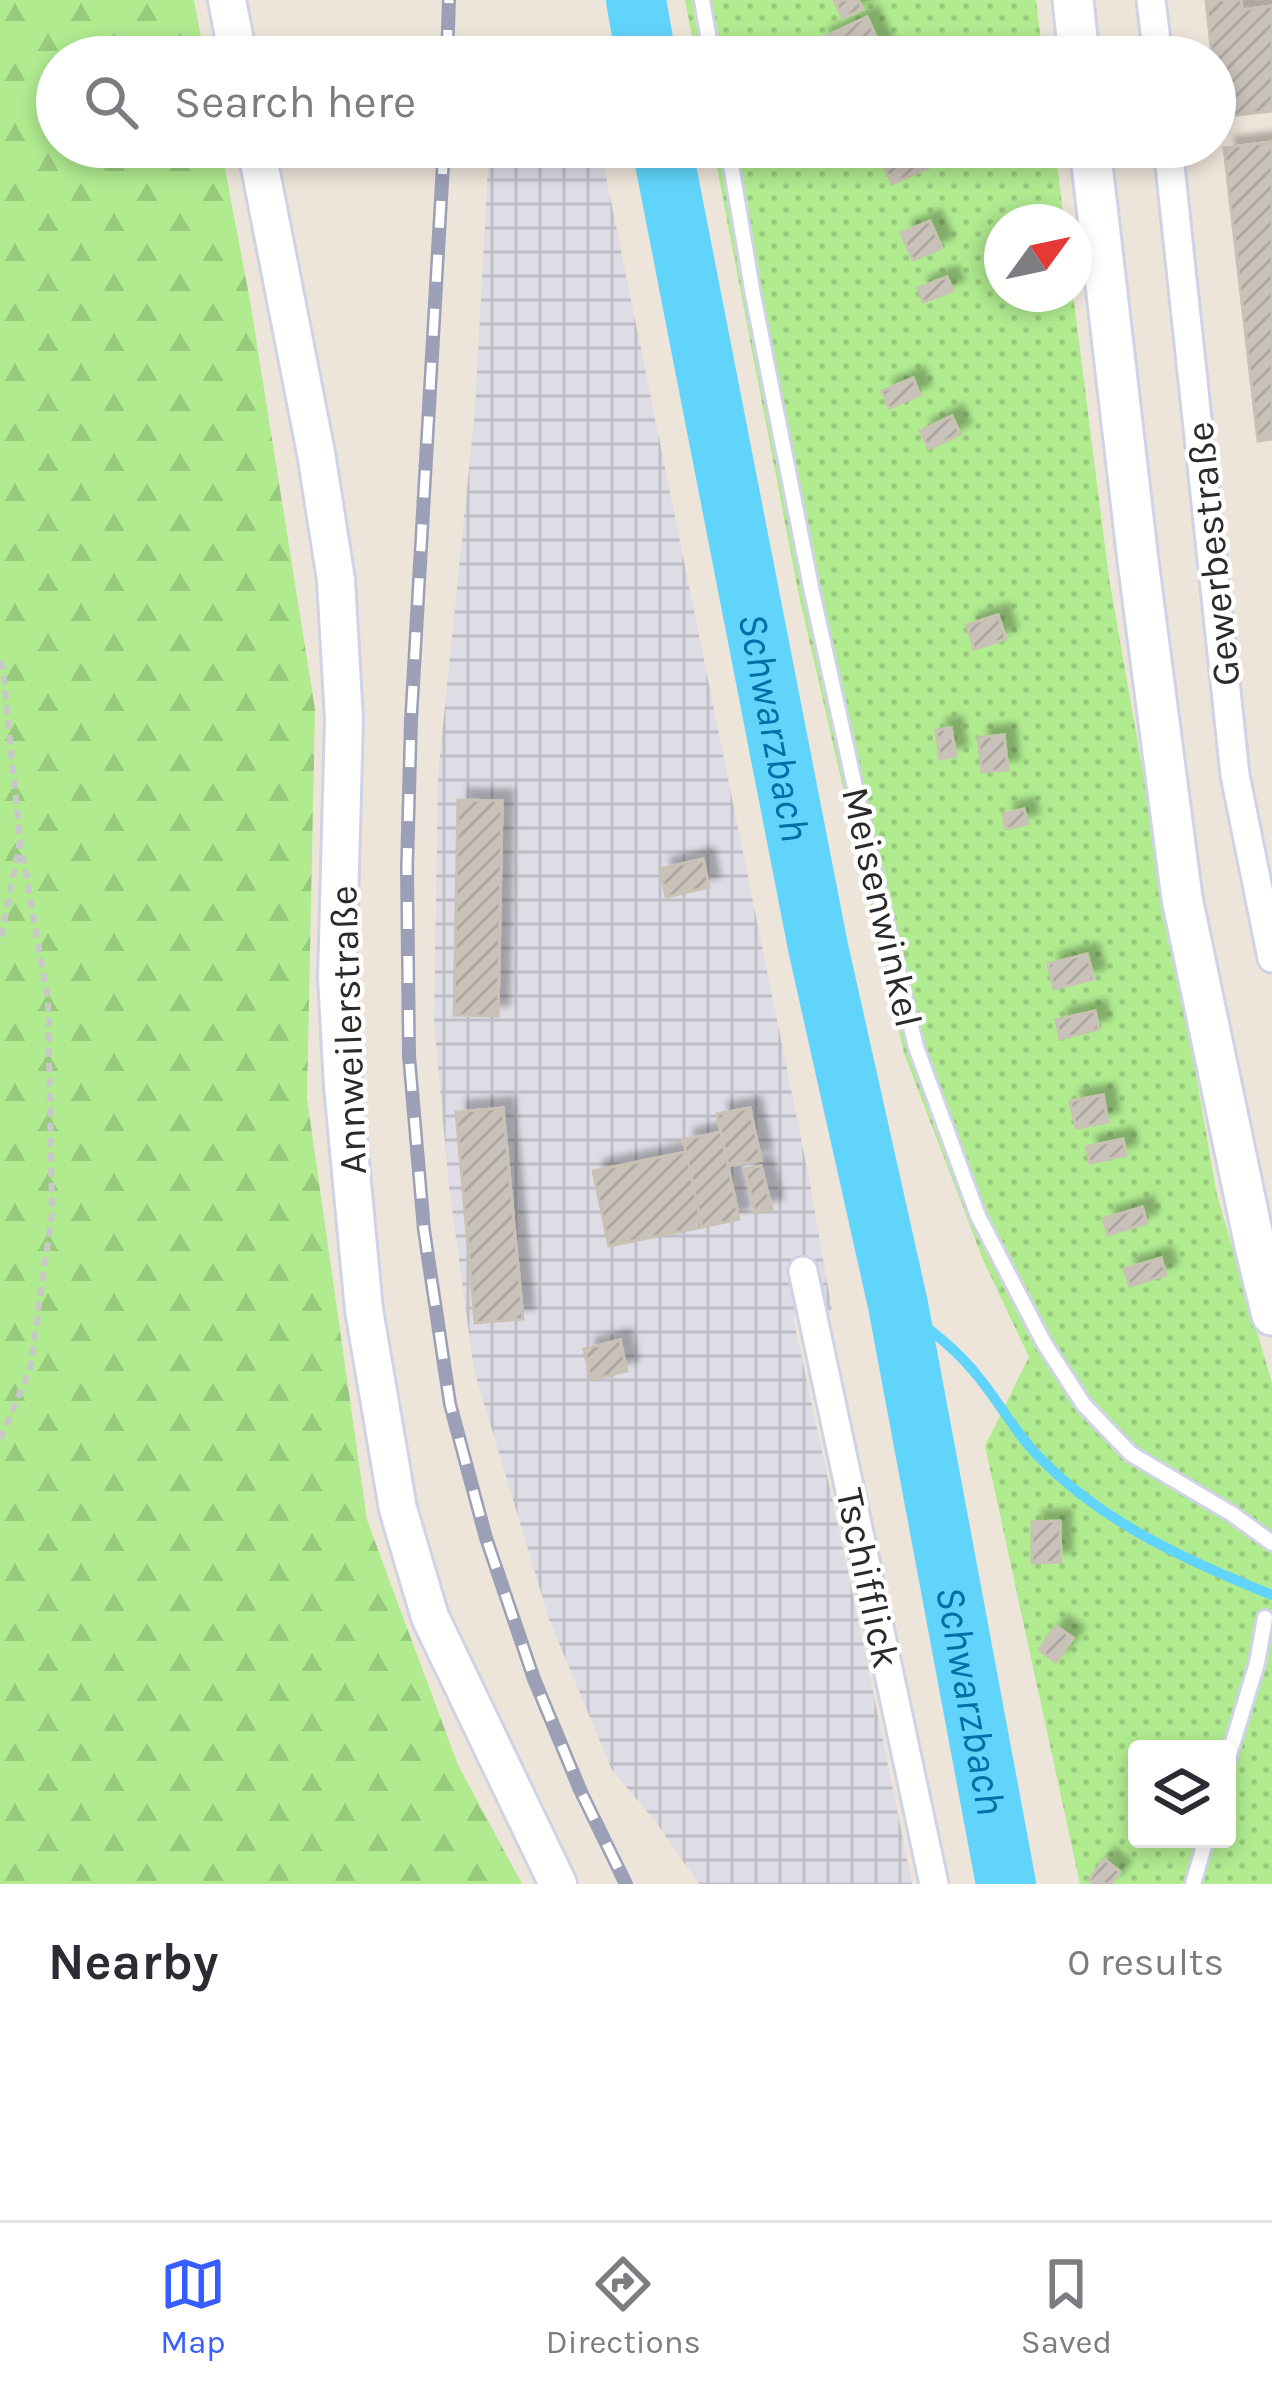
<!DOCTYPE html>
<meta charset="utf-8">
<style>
:root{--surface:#fff;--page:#f7f7f7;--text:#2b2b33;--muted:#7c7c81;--line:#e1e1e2;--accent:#365dff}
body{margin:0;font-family:Karla,sans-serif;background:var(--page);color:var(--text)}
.controls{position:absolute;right:36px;bottom:36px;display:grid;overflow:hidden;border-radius:12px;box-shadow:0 6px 18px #0003}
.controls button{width:108px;height:108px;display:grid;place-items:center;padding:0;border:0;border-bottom:3px solid var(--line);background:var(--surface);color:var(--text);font:60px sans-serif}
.compass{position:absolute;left:984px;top:204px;width:108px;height:108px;border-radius:50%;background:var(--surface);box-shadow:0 6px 18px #0003;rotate:57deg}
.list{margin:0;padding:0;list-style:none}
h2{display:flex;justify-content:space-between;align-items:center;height:156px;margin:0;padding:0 48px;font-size:51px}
h2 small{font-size:39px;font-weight:400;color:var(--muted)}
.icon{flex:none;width:66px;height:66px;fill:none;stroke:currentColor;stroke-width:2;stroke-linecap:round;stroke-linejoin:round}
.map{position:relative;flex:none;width:1272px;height:1884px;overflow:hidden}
.search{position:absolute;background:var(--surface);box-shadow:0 6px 18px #0003;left:36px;right:36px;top:36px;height:132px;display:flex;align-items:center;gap:30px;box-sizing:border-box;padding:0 42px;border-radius:66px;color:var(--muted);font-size:45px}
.sheet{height:336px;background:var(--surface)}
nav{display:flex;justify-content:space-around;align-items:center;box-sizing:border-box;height:168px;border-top:3px solid var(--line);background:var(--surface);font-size:33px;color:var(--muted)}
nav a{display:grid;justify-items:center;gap:6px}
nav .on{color:var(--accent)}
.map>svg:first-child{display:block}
</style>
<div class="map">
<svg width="1272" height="1884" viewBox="0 0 1272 1884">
<defs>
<pattern id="industrial-grid" width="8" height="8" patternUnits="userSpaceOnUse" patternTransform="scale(3)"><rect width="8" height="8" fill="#dedce5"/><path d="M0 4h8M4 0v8" fill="none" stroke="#bfbdc5"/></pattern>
<pattern id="forest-firs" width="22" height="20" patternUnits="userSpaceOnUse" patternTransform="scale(3)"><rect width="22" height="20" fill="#b0eb90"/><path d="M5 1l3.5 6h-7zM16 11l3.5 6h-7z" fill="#98ca7c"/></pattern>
<pattern id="garden-dots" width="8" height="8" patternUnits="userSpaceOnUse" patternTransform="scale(3)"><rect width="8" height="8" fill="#b0eb90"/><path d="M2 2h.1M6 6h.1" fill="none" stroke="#98ca7c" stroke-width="1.8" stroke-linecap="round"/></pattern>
<pattern id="building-hatch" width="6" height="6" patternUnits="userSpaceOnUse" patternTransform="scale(3)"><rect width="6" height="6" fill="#c9c2ba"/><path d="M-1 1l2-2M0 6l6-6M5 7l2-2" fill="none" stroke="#ada7a0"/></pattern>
<filter id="shadow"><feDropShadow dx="11" dy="-11" stdDeviation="3" flood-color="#0004"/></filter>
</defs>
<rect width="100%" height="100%" fill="#eee5da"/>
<polygon fill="url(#industrial-grid)" points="489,147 600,147 809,1178 832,1310 793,1317 862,1637 912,1884 699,1884 656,1822 612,1770 549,1619 474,1370 449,1186 434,1022 438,775 475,410"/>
<polygon fill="url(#forest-firs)" points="0,0 194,0 205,57 57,57 57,147 221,147 250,301 315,709 307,1098 367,1520 458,1765 522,1884 0,1884"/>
<g fill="url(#garden-dots)" fill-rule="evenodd">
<polygon points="685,0 1036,0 1043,57 696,57"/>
<path d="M713,147H1055L1064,222H1002V294H1073L1109,578L1217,1195L1272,1383V1884H1080L985,1446L1029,1357L983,1260L904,1053L799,596ZM1137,1749H1227V1839H1137Z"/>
</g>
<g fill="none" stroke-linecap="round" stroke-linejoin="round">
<path stroke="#61d4fc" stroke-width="10" d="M898,1305C928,1328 957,1349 980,1379C1001,1405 1018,1437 1042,1460C1105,1524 1190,1562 1272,1595"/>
<g stroke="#61d4fc" stroke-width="60">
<polyline points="636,0 646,57"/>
<path id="s1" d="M662,147L818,947L898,1305L1006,1884"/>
</g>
</g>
<g fill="url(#building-hatch)" stroke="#c9c1b4" stroke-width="3" filter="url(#shadow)">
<polygon points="834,0 858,0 863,9 843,18"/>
<polygon points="1206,0 1241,0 1242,10 1272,6 1272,111 1218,117 1215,57 1212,57"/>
<polygon points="867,17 884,54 877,57 826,57 818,40"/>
<polygon points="1272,142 1272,439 1258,441 1224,148"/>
<polygon points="343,147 367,147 368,152 345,156"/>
<polygon points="875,147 927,147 928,150 934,147 956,147 959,154 892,184"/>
<polygon points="930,221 942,248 913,260 901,233"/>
<polygon points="947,277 953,291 923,302 918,288"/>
<polygon points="913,378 920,395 889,408 882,391"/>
<polygon points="952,416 960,434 929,449 920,431"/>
<polygon points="998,615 1006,639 974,649 967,625"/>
<polygon points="951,728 956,756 940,759 936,730"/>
<polygon points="1004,735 1008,770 982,772 978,738"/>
<polygon points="458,800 502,801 498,1016 454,1015"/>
<polygon points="1024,809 1028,824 1006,829 1003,814"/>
<polygon points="703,859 709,887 666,897 660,869"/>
<polygon points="1087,954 1094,979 1054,989 1048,964"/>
<polygon points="1095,1011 1099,1029 1060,1039 1056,1020"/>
<polygon points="1103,1095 1108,1122 1076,1128 1070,1101"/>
<polygon points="503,1108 523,1319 475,1323 456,1112"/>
<polygon points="750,1108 761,1160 728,1166 717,1114"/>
<polygon points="721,1132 739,1219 702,1227 683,1140"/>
<polygon points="1123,1139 1126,1155 1090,1163 1086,1147"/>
<polygon points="686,1152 702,1227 609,1246 593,1171"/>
<polygon points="761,1166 772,1209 755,1213 745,1169"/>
<polygon points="1142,1207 1147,1223 1108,1235 1103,1219"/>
<polygon points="1161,1258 1166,1275 1130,1286 1124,1269"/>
<polygon points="620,1340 627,1371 591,1380 584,1349"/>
<polygon points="1060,1521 1061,1562 1032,1563 1032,1522"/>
<polygon points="1056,1626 1073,1638 1056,1662 1039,1650"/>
<polygon points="1104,1859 1120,1872 1111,1884 1095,1884 1089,1880"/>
</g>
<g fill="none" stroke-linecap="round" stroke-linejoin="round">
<defs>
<g id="service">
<polyline points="702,0 712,57"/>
<polyline points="728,147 753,295 812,592 871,860 916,1047 978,1216 1044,1343 1084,1405 1131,1454 1232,1514 1272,1543"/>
<polyline points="1227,1762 1257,1663 1265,1618"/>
<polyline points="1193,1884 1206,1839"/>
</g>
<g id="minor">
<polyline points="1151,0 1158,57"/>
<polyline points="1168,147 1235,775 1272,958"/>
<polyline points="803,1271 934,1884"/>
</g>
<g id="tertiary">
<polyline points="227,0 238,57"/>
<polyline points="256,147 316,453 336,580 344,719 337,978 343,1086 364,1310 398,1509 430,1617 558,1884"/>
</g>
<g id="secondary">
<polyline points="1073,0 1079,57"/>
<polyline points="1090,147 1138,561 1182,898 1255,1246 1272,1315"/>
</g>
</defs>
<use href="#service" stroke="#cfd3e5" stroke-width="20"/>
<use href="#minor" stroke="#cfd3e5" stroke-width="33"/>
<use href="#tertiary" stroke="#cfd3e5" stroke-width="42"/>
<use href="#secondary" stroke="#cfd3e5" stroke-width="45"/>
<g stroke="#c8c8c8" stroke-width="6" stroke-dasharray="9 6" stroke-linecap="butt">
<polyline points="0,661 3,669 20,841 0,943"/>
<polyline points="0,1439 30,1369 52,1213 48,999 20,841"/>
</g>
<use href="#service" stroke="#fff" stroke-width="14"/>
<use href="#minor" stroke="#fff" stroke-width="27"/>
<use href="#tertiary" stroke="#fff" stroke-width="36"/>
<use href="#secondary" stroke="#fff" stroke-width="39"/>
<defs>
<g id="rail">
<polyline points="447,57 449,0"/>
<polyline points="444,147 411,720 407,867 409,1056 424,1230 450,1404 486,1538 534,1679 581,1792 626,1884"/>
</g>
</defs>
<use href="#rail" stroke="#9ca0b7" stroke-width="14"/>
<use href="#rail" stroke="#fff" stroke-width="9" stroke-dasharray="27" stroke-linecap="butt"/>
</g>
<g text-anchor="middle" stroke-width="9" stroke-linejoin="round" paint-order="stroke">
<g font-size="39" fill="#2a2a2a" stroke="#fff">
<text transform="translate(1212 554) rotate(-96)" y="14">Gewerbestraße</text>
<text transform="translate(883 907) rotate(77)" y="14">Meisenwinkel</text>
<text transform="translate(347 1030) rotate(-92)" y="14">Annweilerstraße</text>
<text transform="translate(869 1578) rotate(78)" y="14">Tschifflick</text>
</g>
<g font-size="42" font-style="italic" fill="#006fa8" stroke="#fff">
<text dy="15" stroke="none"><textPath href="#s1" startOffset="591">Schwarzbach</textPath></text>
<text dy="15" stroke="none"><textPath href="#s1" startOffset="1584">Schwarzbach</textPath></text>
</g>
</g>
</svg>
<div class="controls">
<button><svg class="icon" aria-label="layers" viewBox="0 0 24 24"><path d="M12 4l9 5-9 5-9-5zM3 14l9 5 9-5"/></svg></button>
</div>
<svg class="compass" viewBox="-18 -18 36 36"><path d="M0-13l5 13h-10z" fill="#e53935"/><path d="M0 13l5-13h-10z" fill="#7c7c81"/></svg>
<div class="search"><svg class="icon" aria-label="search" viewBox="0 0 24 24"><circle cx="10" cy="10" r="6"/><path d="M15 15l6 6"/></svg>Search here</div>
</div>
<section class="sheet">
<h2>Nearby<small>0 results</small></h2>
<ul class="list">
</ul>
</section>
<nav>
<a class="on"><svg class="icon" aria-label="map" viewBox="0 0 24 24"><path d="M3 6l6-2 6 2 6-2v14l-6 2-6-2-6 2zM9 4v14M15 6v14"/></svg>Map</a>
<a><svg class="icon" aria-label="directions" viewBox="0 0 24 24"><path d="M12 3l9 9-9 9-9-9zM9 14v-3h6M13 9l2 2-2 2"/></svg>Directions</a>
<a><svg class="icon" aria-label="saved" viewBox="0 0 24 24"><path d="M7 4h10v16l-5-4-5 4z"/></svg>Saved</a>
</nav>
